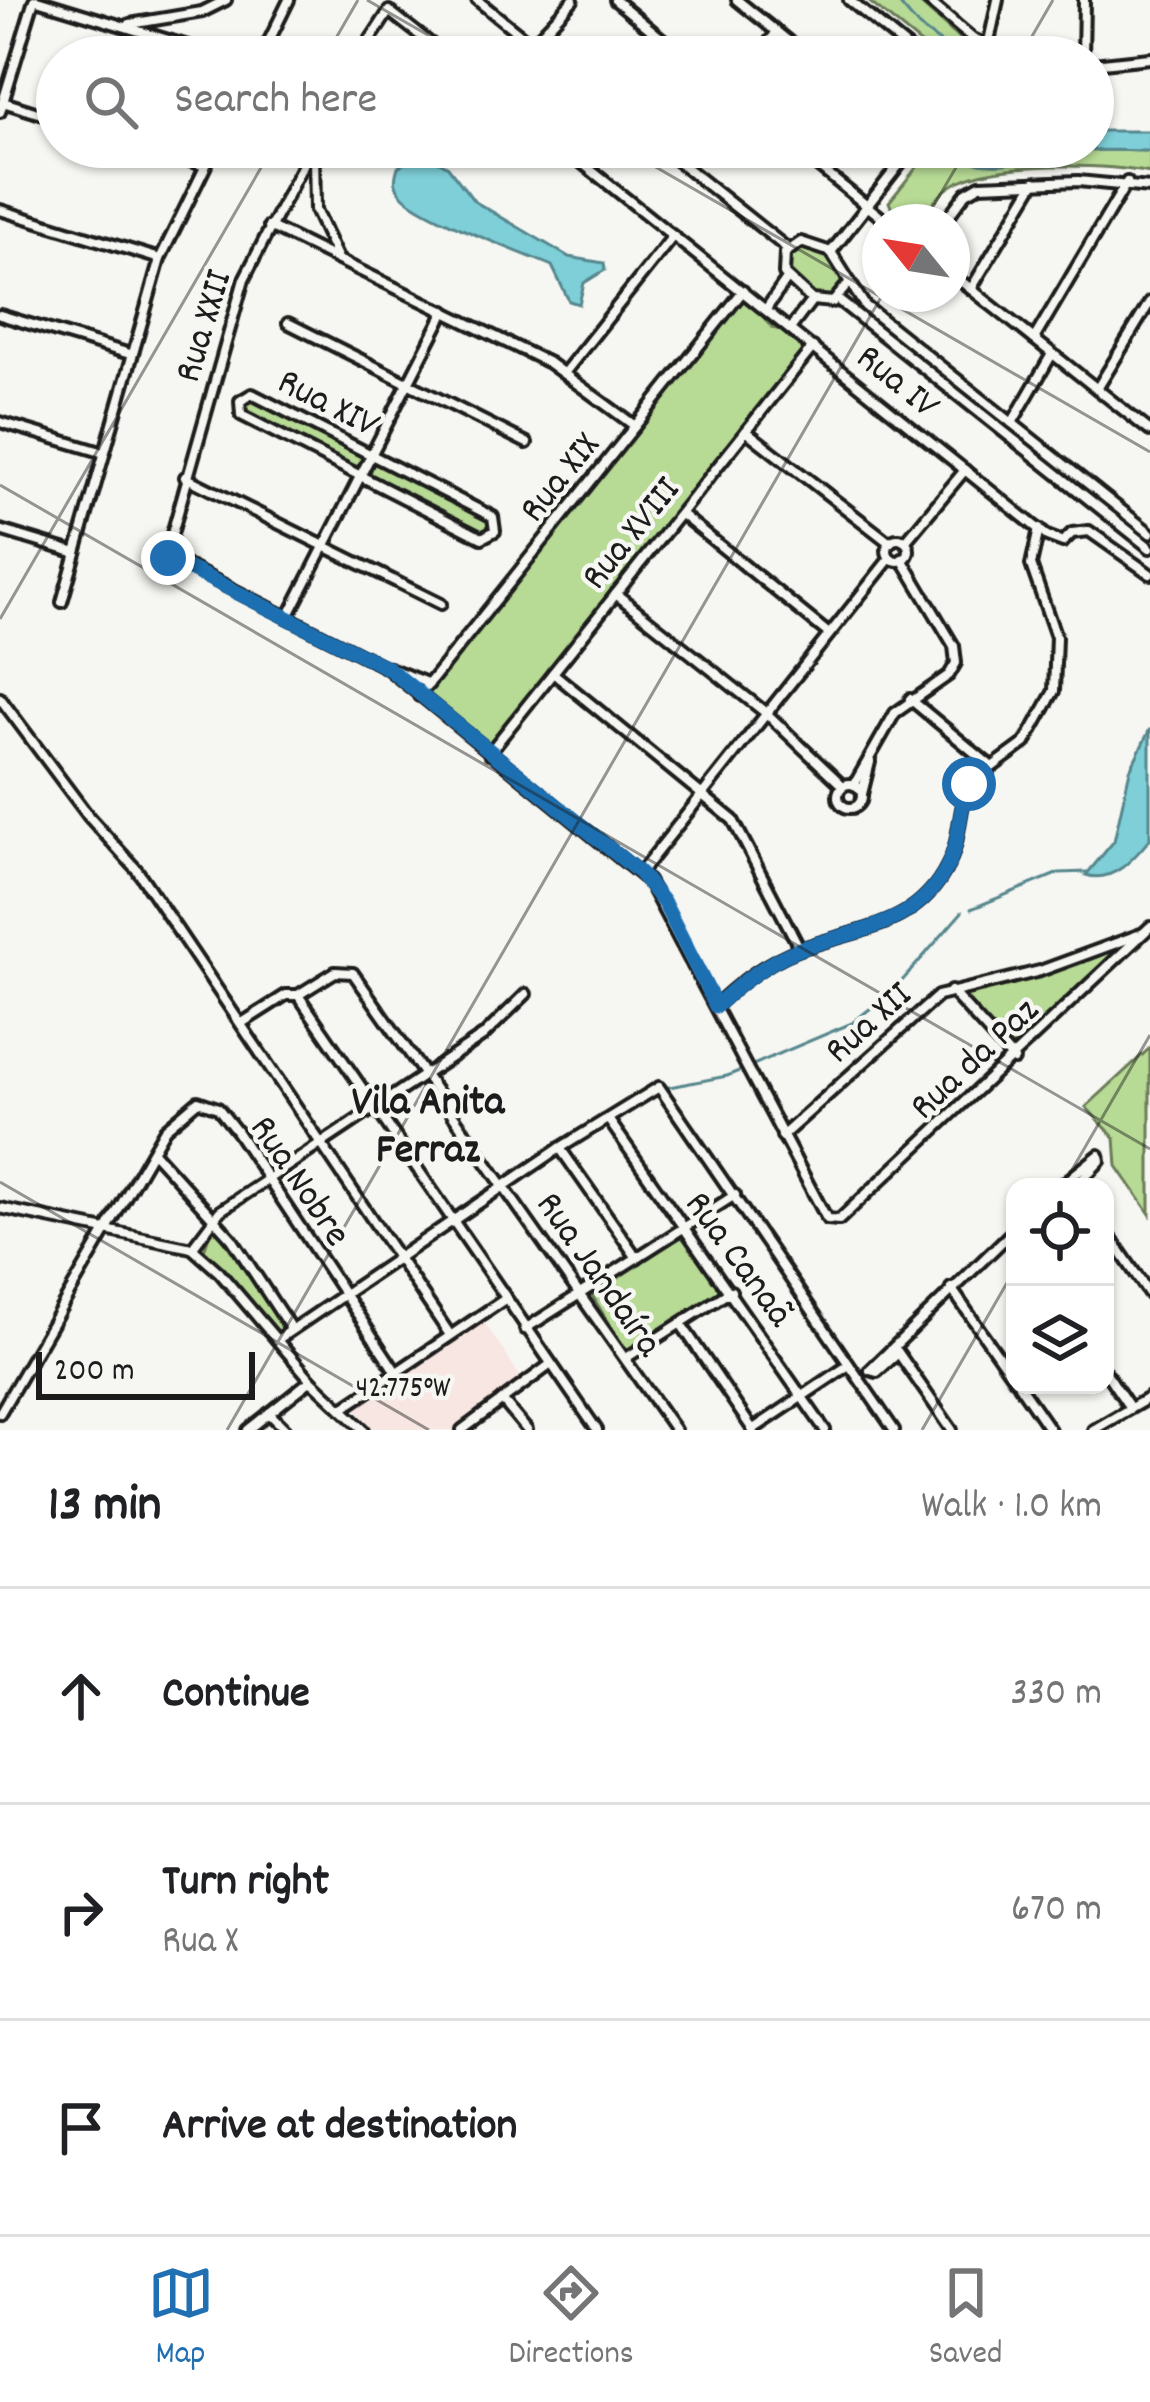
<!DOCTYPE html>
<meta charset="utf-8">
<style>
:root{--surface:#fff;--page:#f6f6f6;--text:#202124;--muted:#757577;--line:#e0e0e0;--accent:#1f6fb2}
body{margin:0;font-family:Dekko,sans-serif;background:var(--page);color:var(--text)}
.controls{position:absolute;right:36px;bottom:36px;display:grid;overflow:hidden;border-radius:24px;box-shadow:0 3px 9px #0004}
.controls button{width:108px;height:108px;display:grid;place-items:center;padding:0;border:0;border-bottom:3px solid var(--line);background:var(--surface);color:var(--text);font:60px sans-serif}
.compass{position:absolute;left:862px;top:204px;width:108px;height:108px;border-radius:50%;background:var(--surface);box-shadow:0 3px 9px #0004;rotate:300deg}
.scale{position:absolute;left:36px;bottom:30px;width:219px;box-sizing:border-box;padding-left:12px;border:6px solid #1c1c1c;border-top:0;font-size:33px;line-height:42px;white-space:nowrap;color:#1c1c1c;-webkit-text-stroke:9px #f6f6f2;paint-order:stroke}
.stop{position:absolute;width:36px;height:36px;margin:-27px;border:9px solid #1f6fb2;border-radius:50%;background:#fff}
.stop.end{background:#1f6fb2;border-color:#fff;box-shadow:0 3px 12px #0008}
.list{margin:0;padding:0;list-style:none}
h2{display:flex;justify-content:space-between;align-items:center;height:156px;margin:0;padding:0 48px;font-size:51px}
h2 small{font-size:39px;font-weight:400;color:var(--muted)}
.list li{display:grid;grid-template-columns:78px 1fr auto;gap:36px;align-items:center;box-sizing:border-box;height:216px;padding:0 48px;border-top:3px solid var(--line)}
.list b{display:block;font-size:45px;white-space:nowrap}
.list p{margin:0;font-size:39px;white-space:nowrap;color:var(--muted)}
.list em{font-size:39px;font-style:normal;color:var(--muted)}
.icon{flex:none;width:66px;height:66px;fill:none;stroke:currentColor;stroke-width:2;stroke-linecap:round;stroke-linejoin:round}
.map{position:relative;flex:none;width:1150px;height:1430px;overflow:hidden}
.search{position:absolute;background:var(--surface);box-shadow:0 3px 9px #0004;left:36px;right:36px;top:36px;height:132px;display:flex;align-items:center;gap:30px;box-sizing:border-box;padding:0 42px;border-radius:66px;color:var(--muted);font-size:45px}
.sheet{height:804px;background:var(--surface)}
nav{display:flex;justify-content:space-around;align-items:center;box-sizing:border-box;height:168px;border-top:3px solid var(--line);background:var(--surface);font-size:33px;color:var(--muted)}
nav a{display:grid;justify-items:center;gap:6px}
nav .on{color:var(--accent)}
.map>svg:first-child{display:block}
</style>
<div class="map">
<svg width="1150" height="1430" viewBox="0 0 1150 1430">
<rect width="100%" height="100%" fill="#f6f6f2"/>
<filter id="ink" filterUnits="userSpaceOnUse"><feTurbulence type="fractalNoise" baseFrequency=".00833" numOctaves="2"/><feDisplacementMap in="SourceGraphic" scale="24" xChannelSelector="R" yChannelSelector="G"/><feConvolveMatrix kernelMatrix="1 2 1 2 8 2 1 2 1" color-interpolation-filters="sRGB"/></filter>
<g filter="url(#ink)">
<polygon fill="#f8e6e2" points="484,1322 522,1379 459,1430 374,1430 356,1409"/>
<g fill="#b7da95" stroke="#6a7b58" stroke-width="3">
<polygon points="867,0 916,0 963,42 957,57 937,57"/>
<path d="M933,147H961L960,156C988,175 1051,155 1082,151C1104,149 1128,151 1150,151V173C1105,164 1002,161 960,181C942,189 932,204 920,221C905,224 894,216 889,202Z"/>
<polygon points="802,246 829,255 845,279 832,298 813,296 788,272 789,255"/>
<polygon points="749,301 773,328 789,333 807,351 492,744 485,744 430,699 429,690 742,302"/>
<polygon points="252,397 364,453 358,467 245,413 244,401"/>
<polygon points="373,460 489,518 490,528 481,534 370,476"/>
<polygon points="1124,941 1018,1052 963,998 966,992 1042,977"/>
<polygon points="1150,1048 1150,1214 1117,1166 1115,1138 1086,1107"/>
<polygon points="213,1224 284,1328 275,1335 203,1253"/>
<polygon points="680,1234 686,1236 723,1291 625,1351 590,1292"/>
</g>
<g fill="#7ecfd8" stroke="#57878d" stroke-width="3">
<path d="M1093,131H1150V151C1128,151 1104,149 1082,151C1051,155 987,175 960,156L961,147H1093Z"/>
<path d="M423,152L448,167L474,201L569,257L604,263L605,270L584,283L579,304L569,301L552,266C518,251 424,218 402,195C394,185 394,179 398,167Z"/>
<path d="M1150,729V839C1134,858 1113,884 1086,875L1114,841L1130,770Z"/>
</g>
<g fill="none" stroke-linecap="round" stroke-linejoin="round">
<g stroke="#57878d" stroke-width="3">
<polyline points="896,0 919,27 958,55"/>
<polyline points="971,909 1059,873 1088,872"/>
<polyline points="664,1088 727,1076 852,1023 895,989 962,912"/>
</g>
<defs>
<g id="minor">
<polyline points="37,0 224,57"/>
<polyline points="477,0 548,57"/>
<polyline points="615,0 684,57"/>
<polyline points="737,0 808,57"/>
<polyline points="849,0 919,57"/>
<polyline points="927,0 973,39 1013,57"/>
<polyline points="130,24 202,12 226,0"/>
<polyline points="532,44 573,0"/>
<polyline points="261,57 289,0"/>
<polyline points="359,57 389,11 448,57"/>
<polyline points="757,57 777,32"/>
<polyline points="979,57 988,46 998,0"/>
<polyline points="1083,57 1084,0"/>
<polyline points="1093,64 1150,58"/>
<polyline points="3,102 57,119"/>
<polyline points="0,112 34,0"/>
<polyline points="146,147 205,166"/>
<polyline points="312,147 244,279 166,555 387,668 648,881 827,1219 839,1220 1150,927"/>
<polyline points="562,147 1047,536 1063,542 1072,533 1089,531 1150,574"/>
<polyline points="660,147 788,249"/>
<polyline points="794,147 887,222"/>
<polyline points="314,148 315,210 338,259"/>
<polyline points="0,210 160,259"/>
<polyline points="944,222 966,193 980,185 1078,181 1150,188"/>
<polyline points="269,226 549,363 635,426"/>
<polyline points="831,252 913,147"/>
<polyline points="952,274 1150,431"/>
<polyline points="849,283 833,302 812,300 784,274 785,253 801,242 831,252 865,306 1150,533"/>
<polyline points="971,289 1035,182"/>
<polyline points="838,300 1150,548"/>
<polyline points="766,309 787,279"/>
<polyline points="0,315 130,354"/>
<polyline points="288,323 527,443"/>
<polyline points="790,329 812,300"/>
<polyline points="1034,339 1127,182"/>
<polyline points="565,372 673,236"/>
<polyline points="1097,389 1150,302"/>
<polygon points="252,394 493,517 495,531 482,538 241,415 240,401"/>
<polyline points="0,422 101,452"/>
<polyline points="1012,423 1052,354"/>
<polyline points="746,431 890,543"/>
<polyline points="185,477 441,604"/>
<polyline points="681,514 829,634"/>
<polyline points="0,530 73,552"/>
<circle cx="898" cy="550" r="11"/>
<polyline points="905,542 965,470"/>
<polyline points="616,594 766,713 843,786"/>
<polyline points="62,602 160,259 215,147"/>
<polyline points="288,617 445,311"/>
<polyline points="389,668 429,684"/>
<polyline points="553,673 733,820 800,949"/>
<polyline points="419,696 743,291"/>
<polyline points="0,698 89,817 137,870 450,1335"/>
<polyline points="910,699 992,767"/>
<polyline points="489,753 813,347"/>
<circle cx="850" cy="796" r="12"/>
<polyline points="854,785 895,713 949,675 956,663 954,646 902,559"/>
<polyline points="862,794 870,762"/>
<polyline points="640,873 890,558"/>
<polyline points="951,991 1014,1060"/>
<polyline points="298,995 335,972 353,973 675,1430"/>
<path d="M715,1006C740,982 767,961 800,949C859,928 917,928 948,865C961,840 958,810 969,784L1025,743L1054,691L1056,637L1031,565L1039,529"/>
<polyline points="242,1023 286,995 298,995 597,1430"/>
<polyline points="608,1119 825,1430"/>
<polyline points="782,1136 938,996 1040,971 1141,934"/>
<polyline points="560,1148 637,1258"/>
<polyline points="153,1152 232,1239 291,1329"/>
<polyline points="1059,1187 1099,1155 1100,1161 1076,1186"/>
<polyline points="0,1208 192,1248 219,1272 311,1380 364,1430"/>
<polyline points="1105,1229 1150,1295"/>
<polyline points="192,1248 220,1211 483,1036 526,994"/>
<polyline points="951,1288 1015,1380"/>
<polyline points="681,1324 753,1430"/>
<polyline points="525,1329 735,1195"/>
<polyline points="277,1340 560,1148 659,1087 894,1430"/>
<polyline points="897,1351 952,1430"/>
<polyline points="898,1353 877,1372 870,1370 1015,1229"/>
<polyline points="626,1358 731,1291"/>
<polyline points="1105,1371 1130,1408"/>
<polyline points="1019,1385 1050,1430"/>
<polyline points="502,1400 527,1430"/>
<polyline points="342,1409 505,1299"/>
<polyline points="0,1413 165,1129 198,1101 218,1108 237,1132 396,1372"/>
<polyline points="269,1413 286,1430"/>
<polyline points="248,1430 311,1380"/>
<polyline points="462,1430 551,1364"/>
<polyline points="752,1430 849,1365"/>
<polyline points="1093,1430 1150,1397"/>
</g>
</defs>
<use href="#minor" stroke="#1c1c1c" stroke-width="16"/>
<use href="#minor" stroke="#f6f6f2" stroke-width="8"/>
</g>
</g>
<g fill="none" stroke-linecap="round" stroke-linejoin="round" filter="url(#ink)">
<path stroke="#1f6fb2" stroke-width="15" d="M168,558L388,668L640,873L664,903L716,1006C741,982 768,961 800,949C859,928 917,928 948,865C961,839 958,810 969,784"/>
</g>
<path fill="none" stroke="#1c1c1c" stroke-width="3" stroke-opacity="0.45" d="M367,0L466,57M325,57L358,0M1020,57L1053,0M621,147L1150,452M924,222L968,147M0,485L1150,1149M0,619L273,147M0,1182L429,1430M1062,1187L1150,1035M227,1430L883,294M922,1430L1015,1269"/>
<g text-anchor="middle" stroke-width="9" stroke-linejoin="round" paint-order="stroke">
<g font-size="39" fill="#1c1c1c" stroke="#f6f6f2">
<text transform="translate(200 325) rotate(-73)" y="14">Rua XXII</text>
<text transform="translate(900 379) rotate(39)" y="14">Rua IV</text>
<text transform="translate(330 400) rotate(27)" y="14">Rua XIV</text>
<text transform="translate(557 475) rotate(-51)" y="14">Rua XIX</text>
<text transform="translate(628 531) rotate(-51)" y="14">Rua XVIII</text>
<text transform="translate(866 1020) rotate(-42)" y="14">Rua XII</text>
<text transform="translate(972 1056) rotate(-43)" y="14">Rua da Paz</text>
<text transform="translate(303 1179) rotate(56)" y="14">Rua Nobre</text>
<text transform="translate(742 1257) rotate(54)" y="14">Rua Canaã</text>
<text transform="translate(602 1272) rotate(55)" y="14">Rua Jandaíra</text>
</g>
<g font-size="42" font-weight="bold" fill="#1c1c1c" stroke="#f6f6f2">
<text x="428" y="1113">Vila Anita<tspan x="428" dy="48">Ferraz</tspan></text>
</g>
</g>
<g font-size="30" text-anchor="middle" fill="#1c1c1c" stroke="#f6f6f2" stroke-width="9" stroke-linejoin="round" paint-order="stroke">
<text x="403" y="1396">42.775°W</text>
</g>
</svg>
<div class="controls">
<button><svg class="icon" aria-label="locate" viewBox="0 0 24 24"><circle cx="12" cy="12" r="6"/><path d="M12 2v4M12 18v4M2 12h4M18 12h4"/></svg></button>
<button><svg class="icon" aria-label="layers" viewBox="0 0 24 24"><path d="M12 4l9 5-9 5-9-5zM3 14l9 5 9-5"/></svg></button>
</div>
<svg class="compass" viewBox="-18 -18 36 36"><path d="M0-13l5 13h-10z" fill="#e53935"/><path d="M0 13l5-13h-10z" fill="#757577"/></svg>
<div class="scale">200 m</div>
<div class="stop" style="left:969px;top:784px"></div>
<div class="stop end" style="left:168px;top:558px"></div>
<div class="search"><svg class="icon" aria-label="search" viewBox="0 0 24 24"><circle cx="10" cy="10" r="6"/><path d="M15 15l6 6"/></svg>Search here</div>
</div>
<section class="sheet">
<h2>13 min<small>Walk · 1.0 km</small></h2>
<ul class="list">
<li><svg class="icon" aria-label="ahead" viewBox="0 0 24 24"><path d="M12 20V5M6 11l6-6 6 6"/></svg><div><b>Continue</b></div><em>330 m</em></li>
<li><svg class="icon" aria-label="right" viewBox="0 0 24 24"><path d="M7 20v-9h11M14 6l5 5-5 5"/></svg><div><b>Turn right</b><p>Rua X</p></div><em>670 m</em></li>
<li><svg class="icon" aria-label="arrive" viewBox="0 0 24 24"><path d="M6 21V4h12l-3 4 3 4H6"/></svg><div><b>Arrive at destination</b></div></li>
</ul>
</section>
<nav>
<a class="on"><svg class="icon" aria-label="map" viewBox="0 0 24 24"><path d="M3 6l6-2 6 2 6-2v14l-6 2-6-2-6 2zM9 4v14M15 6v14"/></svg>Map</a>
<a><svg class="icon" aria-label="directions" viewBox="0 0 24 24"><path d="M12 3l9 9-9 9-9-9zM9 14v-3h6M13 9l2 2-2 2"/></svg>Directions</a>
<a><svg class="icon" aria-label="saved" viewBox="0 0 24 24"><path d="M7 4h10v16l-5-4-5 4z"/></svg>Saved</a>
</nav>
